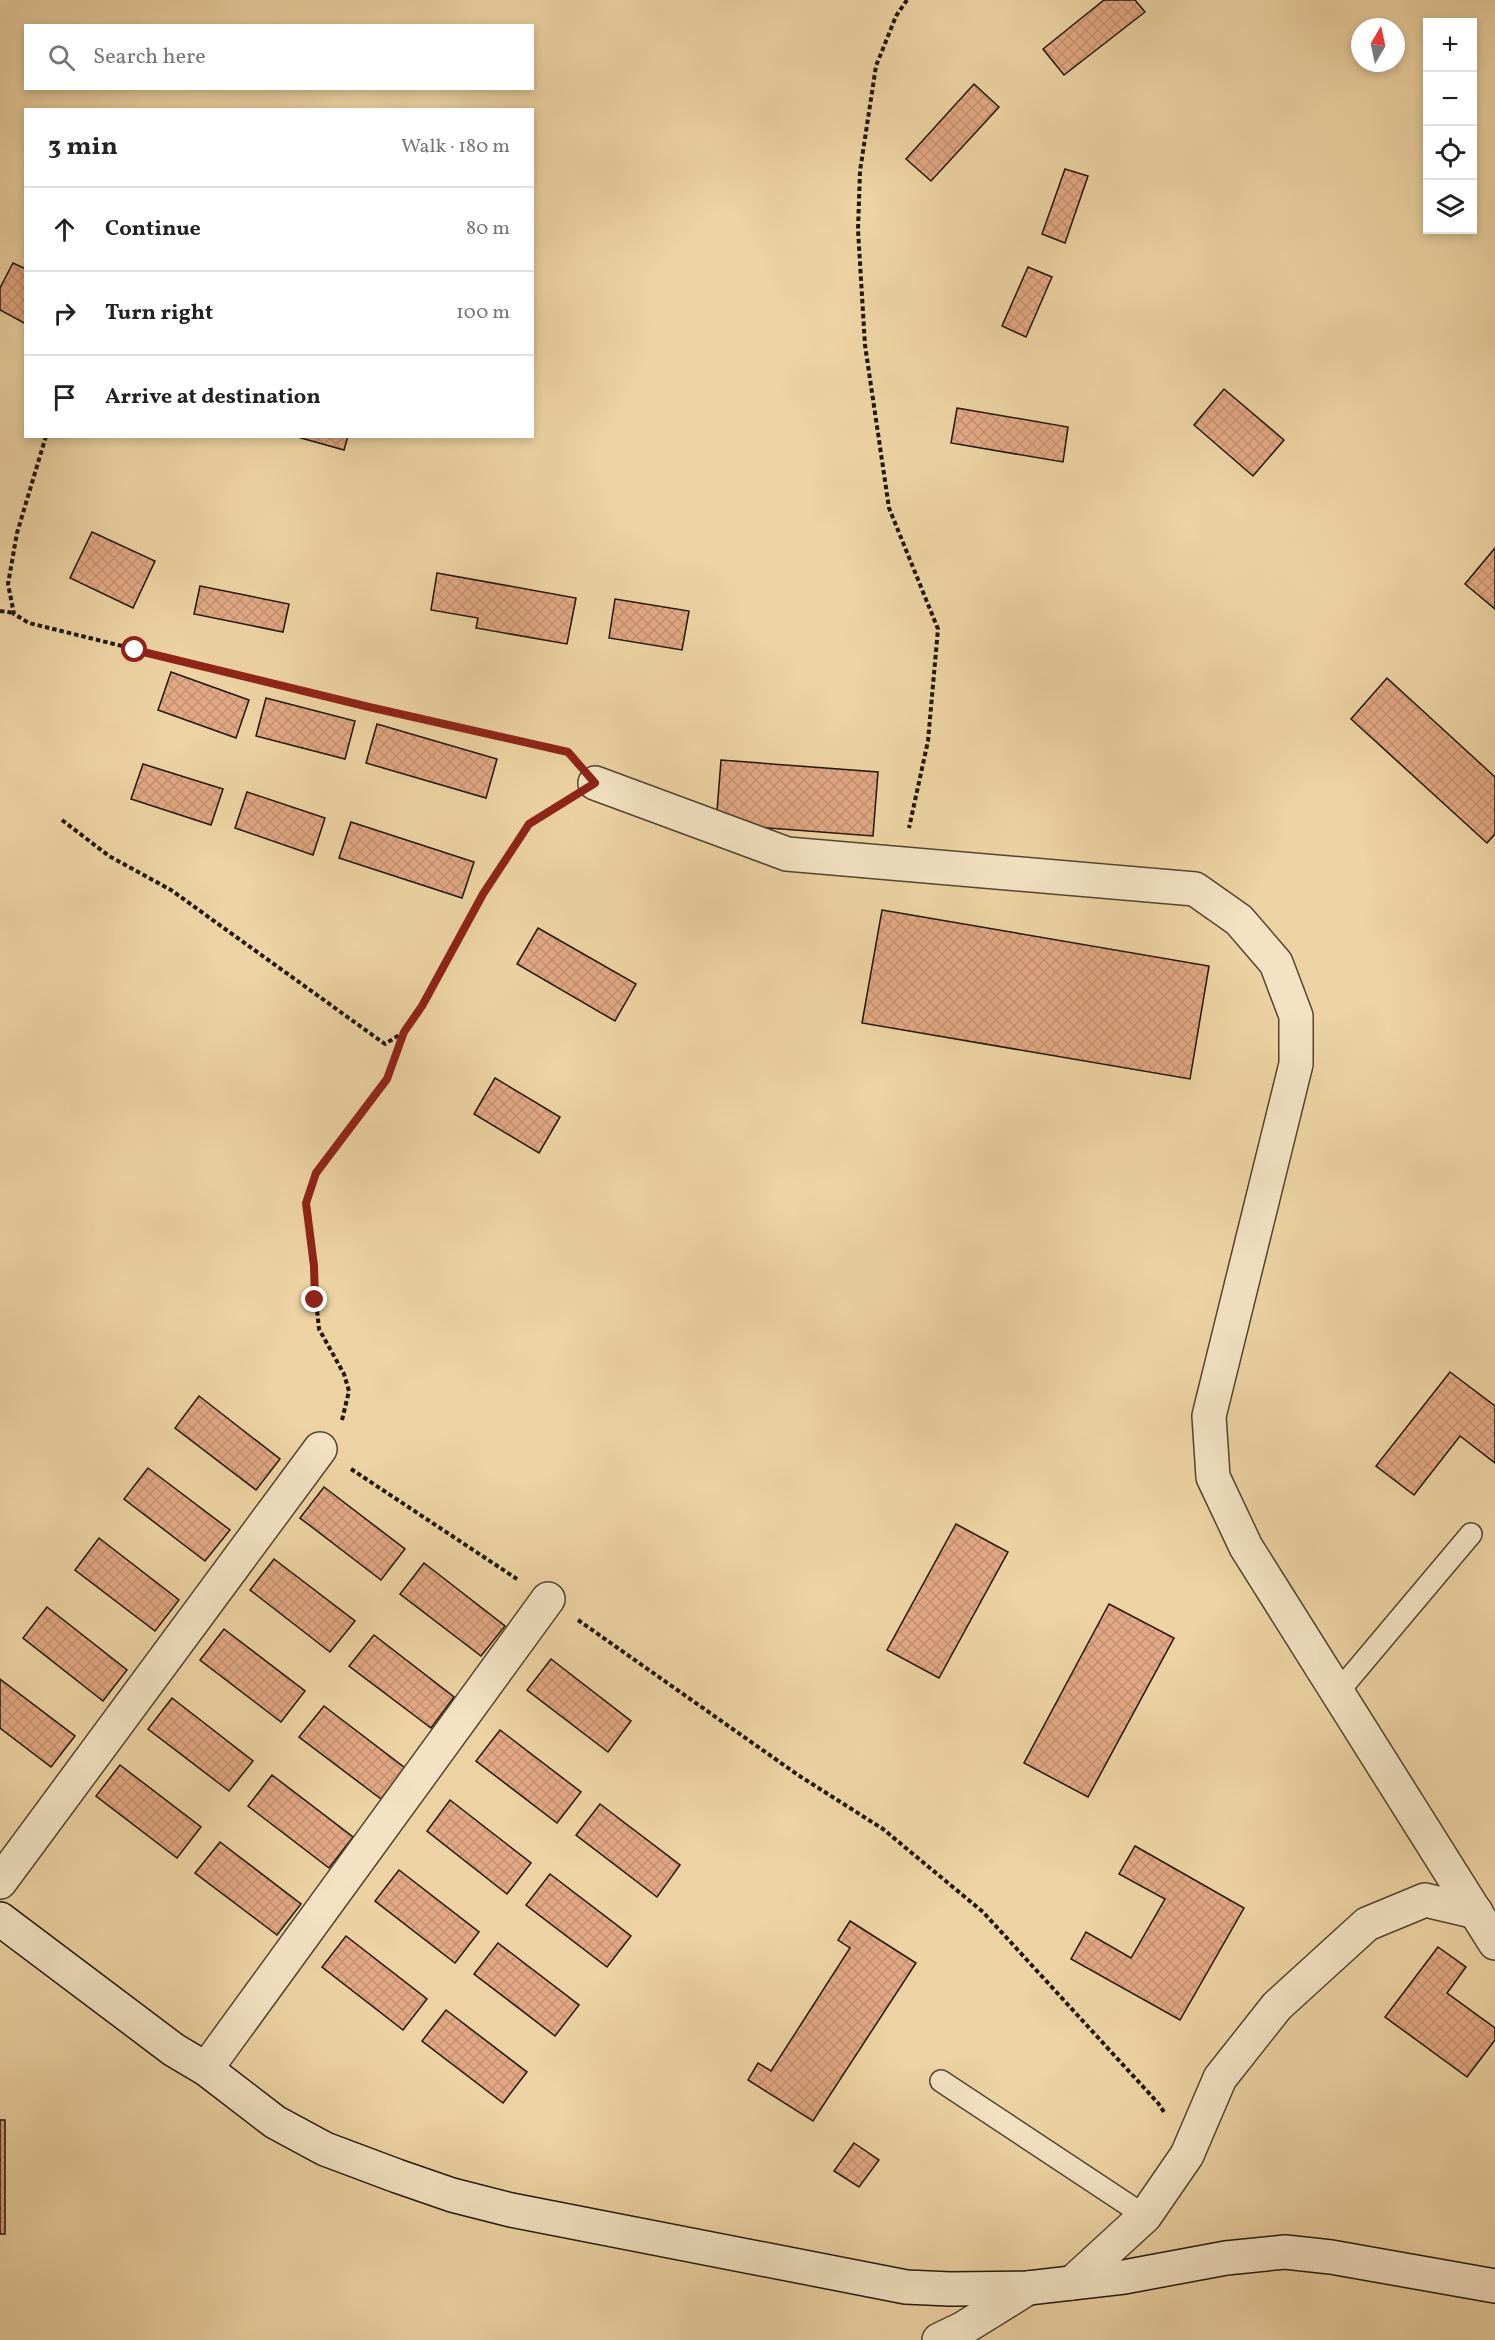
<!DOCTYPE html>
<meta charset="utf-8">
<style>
:root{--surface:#fff;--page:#f2f2f2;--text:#222;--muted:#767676;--line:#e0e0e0}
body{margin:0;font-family:Vollkorn,serif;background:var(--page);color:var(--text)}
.controls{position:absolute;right:18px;top:18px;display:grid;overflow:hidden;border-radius:0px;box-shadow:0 3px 9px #0003}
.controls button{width:54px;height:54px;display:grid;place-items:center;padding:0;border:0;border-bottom:2px solid var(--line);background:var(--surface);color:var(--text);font:30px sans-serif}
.compass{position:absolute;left:1351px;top:18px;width:54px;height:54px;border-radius:50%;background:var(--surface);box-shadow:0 3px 9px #0003;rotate:9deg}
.stop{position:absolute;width:18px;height:18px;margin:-14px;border:4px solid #8f2418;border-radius:50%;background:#fff}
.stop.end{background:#8f2418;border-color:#fff;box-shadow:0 2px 6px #0008}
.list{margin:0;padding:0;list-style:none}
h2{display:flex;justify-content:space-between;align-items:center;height:78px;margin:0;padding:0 24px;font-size:26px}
h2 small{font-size:20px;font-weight:400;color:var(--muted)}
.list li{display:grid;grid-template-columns:39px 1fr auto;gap:18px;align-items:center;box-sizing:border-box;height:84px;padding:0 24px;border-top:2px solid var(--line)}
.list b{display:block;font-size:22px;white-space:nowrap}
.list em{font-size:20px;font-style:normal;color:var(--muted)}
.icon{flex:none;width:33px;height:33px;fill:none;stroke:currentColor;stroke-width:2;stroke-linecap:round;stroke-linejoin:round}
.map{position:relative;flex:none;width:1495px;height:2340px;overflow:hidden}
.search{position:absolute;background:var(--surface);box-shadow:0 3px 9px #0003;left:24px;top:24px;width:510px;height:66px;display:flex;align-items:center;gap:15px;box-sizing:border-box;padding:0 21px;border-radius:0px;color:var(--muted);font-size:22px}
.panel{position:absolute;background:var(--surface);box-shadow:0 3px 9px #0003;left:24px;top:108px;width:510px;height:330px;border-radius:0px}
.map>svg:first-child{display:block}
</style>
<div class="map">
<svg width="1495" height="2340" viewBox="0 0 1495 2340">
<defs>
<pattern id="building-cross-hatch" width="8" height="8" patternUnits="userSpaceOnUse" patternTransform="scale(1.5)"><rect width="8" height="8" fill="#e2a883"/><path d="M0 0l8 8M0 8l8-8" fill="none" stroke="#c29070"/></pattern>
</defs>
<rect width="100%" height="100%" fill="#edd3a3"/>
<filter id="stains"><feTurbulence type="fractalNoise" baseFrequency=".00333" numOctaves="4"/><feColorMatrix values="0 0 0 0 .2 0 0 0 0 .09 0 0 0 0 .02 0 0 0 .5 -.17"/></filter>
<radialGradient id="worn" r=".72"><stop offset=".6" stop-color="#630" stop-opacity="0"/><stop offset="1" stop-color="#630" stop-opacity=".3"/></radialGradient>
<g fill="url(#building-cross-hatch)" stroke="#20160a" stroke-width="1.5">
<polygon points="1104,0 1135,0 1145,12 1064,75 1043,49"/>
<polygon points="974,84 999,107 931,181 906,159"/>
<polygon points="1065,169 1088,176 1065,243 1042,234"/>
<polygon points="13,263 26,269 26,324 0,310 0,288"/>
<polygon points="1028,267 1052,277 1026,337 1002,326"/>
<polygon points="1224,389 1284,440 1253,476 1194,425"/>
<polygon points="957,408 1068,427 1063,462 951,443"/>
<polygon points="294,436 348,436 344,450"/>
<polygon points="92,532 155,561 133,608 70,578"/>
<polygon points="1495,548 1495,609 1465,584"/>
<polygon points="437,573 576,598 567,644 476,628 478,618 431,610"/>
<polygon points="200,586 289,604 283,632 194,614"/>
<polygon points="615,599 689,611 682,650 609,638"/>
<polygon points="171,672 249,700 236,738 158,710"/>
<polygon points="1387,678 1495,777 1495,834 1487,843 1351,719"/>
<polygon points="266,698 355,721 345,759 256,736"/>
<polygon points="377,724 497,759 486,798 366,763"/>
<polygon points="721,760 878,772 873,836 716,824"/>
<polygon points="143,764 223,789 211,825 131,799"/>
<polygon points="247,792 325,818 313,855 235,828"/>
<polygon points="351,822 474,862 462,898 339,858"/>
<polygon points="882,910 1209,966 1190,1079 862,1023"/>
<polygon points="538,928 636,984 615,1021 517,964"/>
<polygon points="495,1078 560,1117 539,1153 474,1114"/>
<polygon points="1450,1372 1495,1406 1495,1463 1460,1436 1414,1495 1376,1466"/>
<polygon points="199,1396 280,1459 256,1490 175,1428"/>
<polygon points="148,1468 230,1530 205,1561 124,1499"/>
<polygon points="324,1487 405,1549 381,1580 300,1518"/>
<polygon points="956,1524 1008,1552 939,1678 887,1650"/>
<polygon points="99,1538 179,1600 155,1631 75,1570"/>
<polygon points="274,1559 355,1621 330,1652 250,1590"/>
<polygon points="424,1563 505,1626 481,1656 400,1594"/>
<polygon points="1109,1604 1174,1638 1088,1797 1024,1763"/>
<polygon points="47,1607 127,1670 103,1701 23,1638"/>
<polygon points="224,1629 305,1691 281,1722 200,1660"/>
<polygon points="374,1635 454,1697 431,1728 349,1666"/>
<polygon points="551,1659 631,1721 608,1752 527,1690"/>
<polygon points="0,1679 75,1736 51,1767 0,1728"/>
<polygon points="172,1698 253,1761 229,1791 148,1729"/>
<polygon points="324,1706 405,1768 381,1799 299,1737"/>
<polygon points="500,1730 581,1792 557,1823 476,1761"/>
<polygon points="120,1765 201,1827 177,1858 96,1796"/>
<polygon points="272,1775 353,1837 329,1868 248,1806"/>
<polygon points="450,1800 531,1863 507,1894 427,1831"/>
<polygon points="600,1804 680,1865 657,1897 576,1835"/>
<polygon points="220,1842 301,1904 277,1935 195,1873"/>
<polygon points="1135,1846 1244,1908 1180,2020 1071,1959 1086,1932 1131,1958 1165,1899 1119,1874"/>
<polygon points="399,1870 479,1932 455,1963 375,1901"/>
<polygon points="550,1874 631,1936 607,1967 526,1905"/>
<polygon points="850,1921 916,1963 813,2121 748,2080 758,2063 771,2071 850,1948 838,1940"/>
<polygon points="346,1936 427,1999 403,2030 322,1967"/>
<polygon points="498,1943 579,2005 555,2036 474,1974"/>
<polygon points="1438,1947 1466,1967 1447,1993 1495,2028 1495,2040 1467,2077 1385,2017"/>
<polygon points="446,2010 527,2072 503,2103 422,2041"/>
<rect x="0" y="2120" width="5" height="114"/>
<polygon points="854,2143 879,2160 859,2187 834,2171"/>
</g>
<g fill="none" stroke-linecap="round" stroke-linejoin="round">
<defs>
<g id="service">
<polyline points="1338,1692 1471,1534"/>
<polyline points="941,2081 1145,2216"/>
</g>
<g id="minor">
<polyline points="595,783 787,854 1195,889 1239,920 1276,963 1296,1016 1296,1064 1209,1416 1213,1477 1246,1547 1495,1943"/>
<polyline points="0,1882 320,1449"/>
<polyline points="206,2069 548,1599"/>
<polyline points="1072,2283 1145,2216 1187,2155 1220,2078 1277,2006 1367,1924 1425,1900 1476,1912"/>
<polyline points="939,2340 962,2329 1028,2288"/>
</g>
<polyline id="secondary" points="0,1919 174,2050 206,2069 275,2122 325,2149 397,2176 452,2195 511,2210 906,2287 950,2289 1028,2288 1124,2277 1226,2258 1285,2252 1331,2257 1495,2286"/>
</defs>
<use href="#service" stroke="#534530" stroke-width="24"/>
<use href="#minor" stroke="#534530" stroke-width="36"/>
<use href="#secondary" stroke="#20160a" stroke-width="36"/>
<g stroke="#20160a" stroke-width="4" stroke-dasharray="4.5 3" stroke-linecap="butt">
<polyline points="907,0 896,16 876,66 860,171 858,230 865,345 889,508 938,629 928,741 909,828"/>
<polyline points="46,436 17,533 8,584 14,614 29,623 369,707 568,752 572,756"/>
<polyline points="0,611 14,613"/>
<polyline points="62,820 109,856 171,890 385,1044 404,1032 422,1006 483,894 529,823 563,803"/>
<polyline points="342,1420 349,1391 344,1374 319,1329 306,1203 316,1173 387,1079 404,1032"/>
<polyline points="351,1469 517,1579"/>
<polyline points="578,1620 798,1775 883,1829 983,1912 1158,2103 1164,2112"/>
</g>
<use href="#service" stroke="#f3e2c3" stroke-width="21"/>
<use href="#minor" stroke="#f3e2c3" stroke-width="33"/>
<use href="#secondary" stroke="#f3e2c3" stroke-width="33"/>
</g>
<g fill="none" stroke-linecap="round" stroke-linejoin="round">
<polyline stroke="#8f2418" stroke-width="8" points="135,650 369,707 568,752 595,783 529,824 483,894 422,1006 404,1032 387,1079 316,1173 306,1203 314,1266 315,1300"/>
</g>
<rect width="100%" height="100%" filter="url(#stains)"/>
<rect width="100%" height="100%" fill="url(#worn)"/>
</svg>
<div class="controls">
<button>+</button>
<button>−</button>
<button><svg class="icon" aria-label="locate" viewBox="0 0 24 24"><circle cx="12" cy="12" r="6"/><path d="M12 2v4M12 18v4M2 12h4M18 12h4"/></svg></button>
<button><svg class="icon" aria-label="layers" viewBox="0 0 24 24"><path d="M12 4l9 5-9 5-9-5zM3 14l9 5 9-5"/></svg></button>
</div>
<svg class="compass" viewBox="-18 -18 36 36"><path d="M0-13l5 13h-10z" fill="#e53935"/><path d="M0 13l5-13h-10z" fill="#767676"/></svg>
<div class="stop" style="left:135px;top:650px"></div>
<div class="stop end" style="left:315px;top:1300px"></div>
<div class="search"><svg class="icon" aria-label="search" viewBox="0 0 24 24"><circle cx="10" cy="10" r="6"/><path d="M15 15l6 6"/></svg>Search here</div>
<section class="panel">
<h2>3 min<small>Walk · 180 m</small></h2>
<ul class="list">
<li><svg class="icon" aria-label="ahead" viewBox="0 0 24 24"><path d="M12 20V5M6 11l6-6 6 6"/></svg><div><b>Continue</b></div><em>80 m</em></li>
<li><svg class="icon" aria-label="right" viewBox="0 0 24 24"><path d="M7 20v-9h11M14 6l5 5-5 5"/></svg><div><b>Turn right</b></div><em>100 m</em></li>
<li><svg class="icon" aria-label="arrive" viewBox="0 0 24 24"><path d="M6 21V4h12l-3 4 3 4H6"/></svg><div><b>Arrive at destination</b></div></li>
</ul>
</section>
</div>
